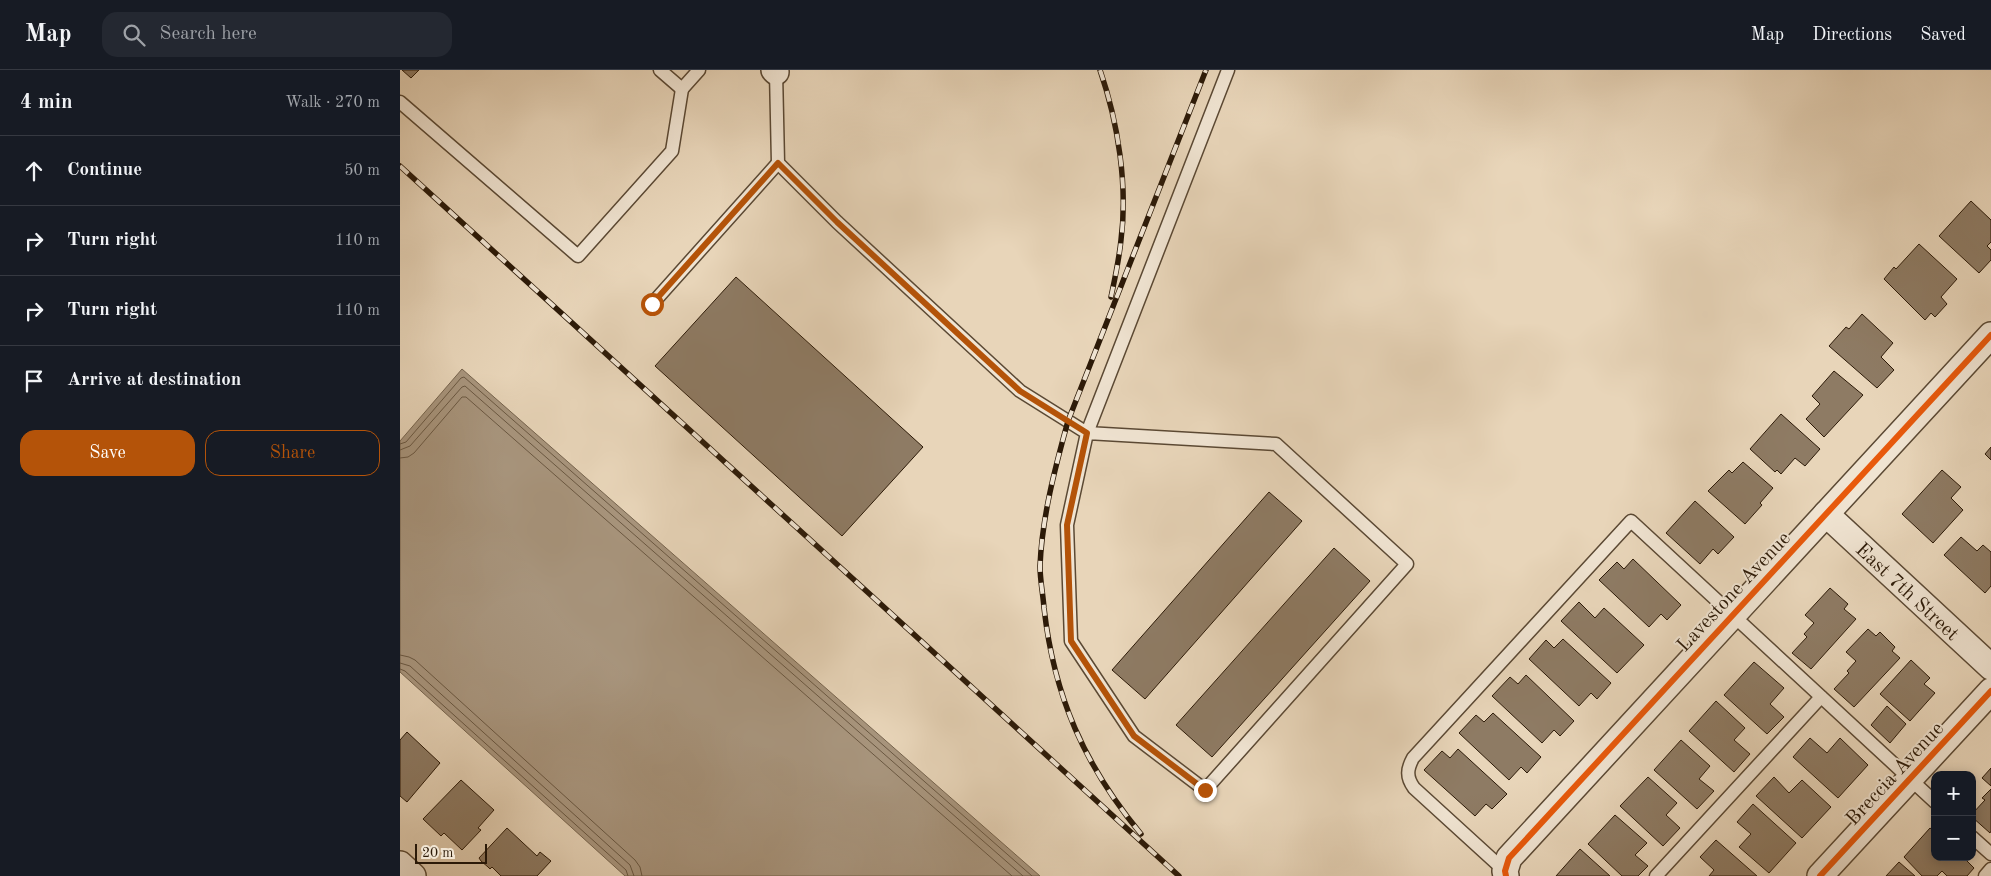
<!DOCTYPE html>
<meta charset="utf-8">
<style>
:root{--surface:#171b24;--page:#242831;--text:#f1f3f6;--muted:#9ea1a6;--line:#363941;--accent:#b45309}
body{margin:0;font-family:"Old Standard TT",serif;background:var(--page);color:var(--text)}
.controls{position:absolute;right:15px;bottom:15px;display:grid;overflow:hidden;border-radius:10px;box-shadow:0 2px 12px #0003}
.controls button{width:45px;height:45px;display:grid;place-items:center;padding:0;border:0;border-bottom:1px solid var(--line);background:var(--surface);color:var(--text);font:25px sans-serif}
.scale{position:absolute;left:15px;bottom:12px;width:72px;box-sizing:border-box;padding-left:5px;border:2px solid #2c1a08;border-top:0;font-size:14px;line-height:18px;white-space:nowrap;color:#2c1a08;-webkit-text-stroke:4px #f0e4d2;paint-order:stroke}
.stop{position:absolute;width:15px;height:15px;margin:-11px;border:4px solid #b45309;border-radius:50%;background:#fff}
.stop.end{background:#b45309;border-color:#fff;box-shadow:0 1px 5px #0008}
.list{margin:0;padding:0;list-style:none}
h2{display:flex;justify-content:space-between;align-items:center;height:65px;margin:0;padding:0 20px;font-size:21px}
h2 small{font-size:16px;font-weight:400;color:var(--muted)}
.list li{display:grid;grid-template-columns:32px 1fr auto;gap:15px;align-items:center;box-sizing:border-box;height:70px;padding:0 20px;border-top:1px solid var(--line)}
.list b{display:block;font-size:19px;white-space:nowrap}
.list em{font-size:16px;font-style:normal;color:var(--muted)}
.actions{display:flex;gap:10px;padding:15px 20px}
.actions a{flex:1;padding:11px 0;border:1px solid var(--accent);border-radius:15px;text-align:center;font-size:18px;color:var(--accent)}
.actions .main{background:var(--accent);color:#fff}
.icon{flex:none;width:28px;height:28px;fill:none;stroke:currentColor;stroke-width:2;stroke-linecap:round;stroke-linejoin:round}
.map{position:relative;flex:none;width:1591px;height:806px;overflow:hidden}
header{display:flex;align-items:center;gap:30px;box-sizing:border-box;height:70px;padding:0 25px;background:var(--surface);border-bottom:1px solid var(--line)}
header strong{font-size:24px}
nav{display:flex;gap:28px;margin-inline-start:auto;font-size:18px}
.search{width:350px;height:45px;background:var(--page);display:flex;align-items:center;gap:12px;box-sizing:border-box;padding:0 18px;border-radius:15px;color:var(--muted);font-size:19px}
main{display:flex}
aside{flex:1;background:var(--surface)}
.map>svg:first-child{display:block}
</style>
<header>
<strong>Map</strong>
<div class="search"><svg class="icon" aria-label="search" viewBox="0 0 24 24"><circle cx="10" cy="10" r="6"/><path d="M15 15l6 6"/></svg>Search here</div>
<nav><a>Map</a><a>Directions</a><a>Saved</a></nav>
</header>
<main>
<aside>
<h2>4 min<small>Walk · 270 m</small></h2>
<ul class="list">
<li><svg class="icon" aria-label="ahead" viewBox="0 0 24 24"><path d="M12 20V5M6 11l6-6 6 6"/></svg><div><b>Continue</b></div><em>50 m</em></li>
<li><svg class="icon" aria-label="right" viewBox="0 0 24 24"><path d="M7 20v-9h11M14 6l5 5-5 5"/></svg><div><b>Turn right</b></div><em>110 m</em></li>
<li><svg class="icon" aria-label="right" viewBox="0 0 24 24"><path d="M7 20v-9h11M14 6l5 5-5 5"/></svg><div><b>Turn right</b></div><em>110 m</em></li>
<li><svg class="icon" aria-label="arrive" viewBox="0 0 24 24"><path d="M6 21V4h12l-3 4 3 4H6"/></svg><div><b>Arrive at destination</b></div></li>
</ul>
<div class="actions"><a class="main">Save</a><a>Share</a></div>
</aside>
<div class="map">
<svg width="1591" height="806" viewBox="0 0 1591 806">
<rect width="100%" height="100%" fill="#e8d5b9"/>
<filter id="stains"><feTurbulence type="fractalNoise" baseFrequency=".004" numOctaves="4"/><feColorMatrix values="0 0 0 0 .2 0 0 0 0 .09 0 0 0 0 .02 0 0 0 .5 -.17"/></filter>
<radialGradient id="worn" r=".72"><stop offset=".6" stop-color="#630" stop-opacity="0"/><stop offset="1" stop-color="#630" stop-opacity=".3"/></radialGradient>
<polygon fill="#a8957d" stroke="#76644e" points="62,299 640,806 225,806 0,602 0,371"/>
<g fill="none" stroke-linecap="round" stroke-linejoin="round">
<g stroke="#6a5842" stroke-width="1">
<polyline points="0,374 6,372 61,308 64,307 632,806"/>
<polyline points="0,380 10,376 62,317 65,316 623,806"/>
<polyline points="0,388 8,387 14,383 62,327 66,327 612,806"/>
<polyline points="0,585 9,587 15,590 235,790 240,797 242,806"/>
<polyline points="0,593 10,596 230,795 234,806"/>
<polyline points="0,599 5,601 226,800 228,806"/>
</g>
</g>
<g fill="#8e7b64" stroke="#2c1a08">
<polygon points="2,0 19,0 11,8"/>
<polygon points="1571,131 1591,150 1591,172 1587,176 1591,180 1591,190 1579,203 1539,166"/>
<polygon points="1519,174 1557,209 1541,227 1547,234 1535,247 1531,243 1525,250 1484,209 1494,197 1496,199"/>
<polygon points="336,207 523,377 442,466 255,296"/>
<polygon points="1462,244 1493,273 1481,287 1494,300 1477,318 1429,276 1446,257 1449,259"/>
<polygon points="1434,301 1463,325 1424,367 1406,349 1420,334 1412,326"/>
<polygon points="1381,344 1420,379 1405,396 1395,388 1381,404 1377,400 1375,402 1350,379"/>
<polygon points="1591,377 1591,390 1585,384"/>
<polygon points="1343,392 1373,418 1360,433 1362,435 1345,454 1308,421 1329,400 1332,403"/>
<polygon points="1542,400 1561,417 1551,428 1563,440 1533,473 1502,444"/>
<polygon points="869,422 902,451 745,629 712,600"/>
<polygon points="1295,431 1334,467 1318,484 1313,479 1300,494 1266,463"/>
<polygon points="1561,467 1577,481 1583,475 1591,482 1591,516 1585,523 1544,485"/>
<polygon points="934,478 970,511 812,687 776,655"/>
<polygon points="1233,489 1281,535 1267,550 1261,544 1249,557 1199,510 1217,492 1224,499"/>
<polygon points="1430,518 1448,534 1444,539 1456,549 1411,599 1392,583 1407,567 1404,564 1414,553 1405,545"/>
<polygon points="1179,532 1195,548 1204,538 1244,575 1217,603 1161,551"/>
<polygon points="1468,559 1476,566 1480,562 1495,577 1492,581 1500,588 1454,637 1434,619 1449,603 1447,601 1456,591 1446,582"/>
<polygon points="1163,569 1211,613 1197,629 1191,623 1179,636 1129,589 1146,570 1154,578"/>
<polygon points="1511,590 1530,608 1524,614 1535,623 1510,651 1480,624"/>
<polygon points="1354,592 1384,618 1370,634 1384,647 1367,664 1324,625"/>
<polygon points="1126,605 1174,651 1160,666 1154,660 1142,673 1092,626 1110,607 1118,614"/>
<polygon points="1316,631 1345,658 1334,670 1350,684 1334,702 1289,661"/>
<polygon points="1487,636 1506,654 1490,673 1471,655"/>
<polygon points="1093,643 1141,687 1127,703 1121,697 1109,710 1059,663 1076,645 1084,652"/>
<polygon points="7,662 40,693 7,732 0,726 0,670"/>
<polygon points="1410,668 1427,683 1440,668 1468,695 1438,728 1393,687"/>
<polygon points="1281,670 1310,696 1299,709 1314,721 1297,739 1254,700"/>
<polygon points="1058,679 1107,724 1092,739 1086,734 1075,746 1024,700 1042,681 1050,688"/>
<polygon points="1591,698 1591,716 1582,708"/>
<polygon points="1248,707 1277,733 1266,745 1280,758 1263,776 1220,736"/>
<polygon points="1374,707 1389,723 1402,710 1431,737 1402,768 1356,726"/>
<polygon points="61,710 94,740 78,758 81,760 62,780 44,763 41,766 23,749"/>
<polygon points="1591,719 1591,761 1590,763 1572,747 1572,744 1585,730 1582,728"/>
<polygon points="1353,734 1396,773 1369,803 1339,777 1351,764 1337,752"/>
<polygon points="1215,745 1247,773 1235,785 1248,796 1238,806 1222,806 1188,774"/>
<polygon points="107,758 137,786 140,782 151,791 137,806 101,806 92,797 90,799 88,797 81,791 79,788"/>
<polygon points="1530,758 1535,762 1535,787 1563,787 1574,798 1567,806 1547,806 1542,801 1537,806 1522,806 1504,787"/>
<polygon points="1316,770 1357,806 1309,806 1314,800 1300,787"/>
<polygon points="1180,779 1210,806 1156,806"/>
<polygon points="1499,792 1515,806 1486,806"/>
</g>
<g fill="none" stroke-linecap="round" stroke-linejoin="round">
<defs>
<g id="service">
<polyline points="260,0 282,19 299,0"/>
<polyline points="376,2 378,93 437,152 620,321 687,363 667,455 671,571 734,666 805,720 1007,494 876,374 687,363 828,0"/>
<polyline points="0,32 178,186 272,81 282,19"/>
<polyline points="252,234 378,93"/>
<polyline points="1572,767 1591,784"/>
<path d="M1105,801L1014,718C1006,707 1007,699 1013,688L1231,451L1535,732"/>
<polyline points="1256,806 1421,627"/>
<polyline points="1585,806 1591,799"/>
</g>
<g id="minor">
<polyline points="374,0 376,2"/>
<polyline points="1426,444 1591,597"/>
<polyline points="0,794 13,806"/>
<polyline points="1106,806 1105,801 1109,788 1591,265"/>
<polyline points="1420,806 1591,621"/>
</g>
</defs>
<use href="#service" stroke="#5b4934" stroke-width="15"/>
<use href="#minor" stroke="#5b4934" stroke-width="28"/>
<use href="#service" stroke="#f0e4d2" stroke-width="12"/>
<use href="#minor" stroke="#f0e4d2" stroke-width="25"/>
<defs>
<g id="rail">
<path d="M700,0C718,52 728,116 721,170C719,190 715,208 711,227"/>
<polyline points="0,96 779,806"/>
<path d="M741,764C684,695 654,626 644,538C643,524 640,510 640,496C642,447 655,398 668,351L806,0"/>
</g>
</defs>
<use href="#rail" stroke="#2c1a08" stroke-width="5.5"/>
<use href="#rail" stroke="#f0e4d2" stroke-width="4" stroke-dasharray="11" stroke-linecap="butt"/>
<defs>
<g id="cycleway">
<polyline points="1106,806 1105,801 1109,788 1591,265"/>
<polyline points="1420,806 1591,621"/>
</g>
</defs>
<use href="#cycleway" stroke="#f0e4d2" stroke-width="9"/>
<use href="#cycleway" stroke="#e8590c" stroke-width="6"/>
</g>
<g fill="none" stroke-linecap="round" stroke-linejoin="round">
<polyline stroke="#b45309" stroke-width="6" points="252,234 378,93 437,152 620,321 687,363 667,455 671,571 734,666 805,720"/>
</g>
<g text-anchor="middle" stroke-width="4" stroke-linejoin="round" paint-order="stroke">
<g font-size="20" fill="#2c1a08" stroke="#f0e4d2">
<text transform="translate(1333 521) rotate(-47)" y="7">Lavestone Avenue</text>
<text transform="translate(1508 521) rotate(43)" y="7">East 7th Street</text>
<text transform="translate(1494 703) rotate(-47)" y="7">Breccia Avenue</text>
</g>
</g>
<rect width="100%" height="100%" filter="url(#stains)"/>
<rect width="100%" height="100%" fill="url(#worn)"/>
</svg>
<div class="controls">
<button>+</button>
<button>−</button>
</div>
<div class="scale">20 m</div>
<div class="stop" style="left:252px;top:234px"></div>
<div class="stop end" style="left:805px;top:720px"></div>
</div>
</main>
